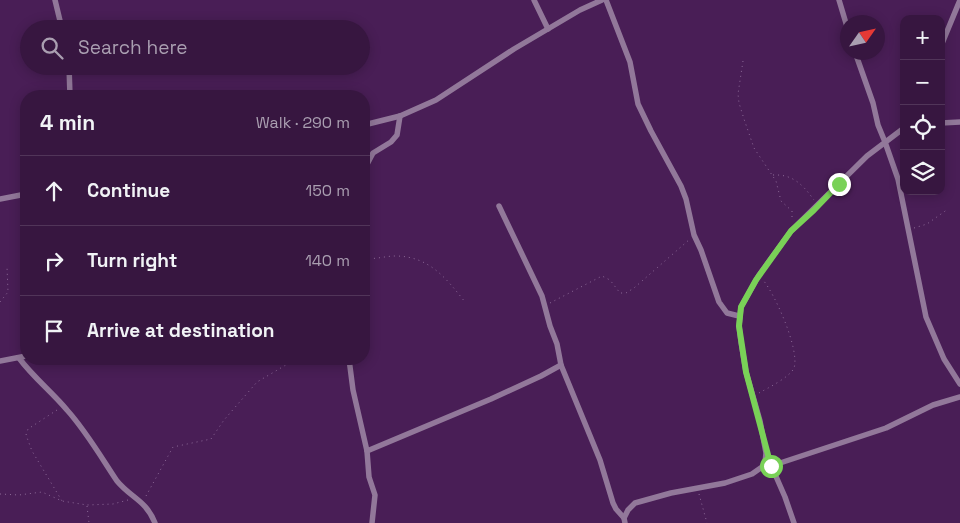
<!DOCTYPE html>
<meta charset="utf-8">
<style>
:root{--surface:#371640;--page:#3e1f47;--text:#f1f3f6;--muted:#aa9fb1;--line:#513559}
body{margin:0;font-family:"Space Grotesk",sans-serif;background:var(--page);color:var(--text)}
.controls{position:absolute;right:15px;top:15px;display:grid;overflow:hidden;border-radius:10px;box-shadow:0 2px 12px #0003}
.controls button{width:45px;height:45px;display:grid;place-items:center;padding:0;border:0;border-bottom:1px solid var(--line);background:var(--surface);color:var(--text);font:25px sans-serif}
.compass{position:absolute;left:840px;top:15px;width:45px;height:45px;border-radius:50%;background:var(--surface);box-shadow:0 2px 12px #0003;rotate:56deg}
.stop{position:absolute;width:15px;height:15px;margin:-11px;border:4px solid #79d157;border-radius:50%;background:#fff}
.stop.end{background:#79d157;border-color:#fff;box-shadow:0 1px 5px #0008}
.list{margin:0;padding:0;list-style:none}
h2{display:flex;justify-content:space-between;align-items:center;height:65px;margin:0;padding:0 20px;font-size:21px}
h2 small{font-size:16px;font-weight:400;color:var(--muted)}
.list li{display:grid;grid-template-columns:32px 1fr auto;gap:15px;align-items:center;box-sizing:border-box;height:70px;padding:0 20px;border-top:1px solid var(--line)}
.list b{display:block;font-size:19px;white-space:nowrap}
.list em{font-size:16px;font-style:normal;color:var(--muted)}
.icon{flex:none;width:28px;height:28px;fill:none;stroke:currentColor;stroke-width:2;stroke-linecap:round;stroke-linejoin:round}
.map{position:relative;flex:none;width:960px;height:523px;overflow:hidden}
.search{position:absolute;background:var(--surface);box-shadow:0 2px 12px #0003;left:20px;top:20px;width:350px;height:55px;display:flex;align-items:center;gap:12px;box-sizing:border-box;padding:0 18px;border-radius:28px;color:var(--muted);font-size:19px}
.panel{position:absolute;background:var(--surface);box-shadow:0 2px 12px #0003;left:20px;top:90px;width:350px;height:275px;border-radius:20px}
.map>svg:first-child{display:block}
</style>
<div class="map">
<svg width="960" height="523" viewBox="0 0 960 523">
<rect width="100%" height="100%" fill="#491e56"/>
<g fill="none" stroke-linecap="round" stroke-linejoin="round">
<g stroke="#8d6a98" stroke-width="1" stroke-dasharray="1 4" stroke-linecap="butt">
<polyline points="743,61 738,94 739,103 744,119 754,148 776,181 781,201 792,211 792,221"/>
<path d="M773,175C793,174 803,185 814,200"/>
<polyline points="914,228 927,224 948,209"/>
<path d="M364,258C374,260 385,256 395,256C429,256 446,278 465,302"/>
<polyline points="0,302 8,292 7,267"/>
<polyline points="550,303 602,276 610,280 620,293 626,293 634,288 690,239"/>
<path d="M759,393C768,388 790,377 794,368C800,350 775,294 763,280"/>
<polyline points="57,410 28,429 26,435 32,451 62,501"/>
<polyline points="0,494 19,495 42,492 62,501 87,505 113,504 128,500"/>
<polyline points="699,494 707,523"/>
<polyline points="146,496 173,447 211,439 224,420 257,382 296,359"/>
<polyline points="87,506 89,523"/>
</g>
<g stroke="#92789a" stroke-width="5.5">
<polyline points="55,0 62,29"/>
<polyline points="534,0 548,29"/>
<polyline points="606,0 630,62 638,104 651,131 681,186 686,199 694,235 701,250 719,302 727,313 739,316"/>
<polyline points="839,0 848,30"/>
<polyline points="941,46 960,0"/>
<polyline points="855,52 873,103 878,125 885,142 898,179 926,317 944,359 960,384"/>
<polyline points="69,66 70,96"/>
<polyline points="941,123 960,122"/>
<polyline points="364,125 400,116 436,100 514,49 580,10 602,0"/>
<polyline points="364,170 373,153 391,142 397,135 400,116"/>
<polyline points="0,199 26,194"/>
<polyline points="499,206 542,296 550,326 557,344 561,365 600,460 613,503 616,509 624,518"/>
<path d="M19,358C33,377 52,392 67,410C86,431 101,457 117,481C131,498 146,500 155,523"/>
<polyline points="349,359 353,390 367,451 369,477 375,495 372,523"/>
<polyline points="0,361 26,356"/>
<polyline points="367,451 491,399 541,376 561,365"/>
<polyline points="771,465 785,497 794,523"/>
<polyline points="771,466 886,428 933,405 960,397"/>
<polyline points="625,523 624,518 628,510 635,503 671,493 725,483 752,474 762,467 765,463 766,453 760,421 746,372 741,342 739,326 741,307 759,275 791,231 867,156 904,128"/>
</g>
</g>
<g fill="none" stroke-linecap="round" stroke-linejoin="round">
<polyline stroke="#79d157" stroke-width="6" points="771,466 746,372 739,326 741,307 756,280 791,231 814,210 839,184"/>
</g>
</svg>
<div class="controls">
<button>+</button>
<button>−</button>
<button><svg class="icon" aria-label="locate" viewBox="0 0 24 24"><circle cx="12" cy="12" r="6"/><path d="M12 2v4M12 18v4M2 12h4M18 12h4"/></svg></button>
<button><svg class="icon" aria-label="layers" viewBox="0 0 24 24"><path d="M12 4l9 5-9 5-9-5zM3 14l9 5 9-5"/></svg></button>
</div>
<svg class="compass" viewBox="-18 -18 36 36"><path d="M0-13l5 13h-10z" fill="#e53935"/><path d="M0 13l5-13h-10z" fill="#aa9fb1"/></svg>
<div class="stop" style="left:771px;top:466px"></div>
<div class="stop end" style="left:839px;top:184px"></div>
<div class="search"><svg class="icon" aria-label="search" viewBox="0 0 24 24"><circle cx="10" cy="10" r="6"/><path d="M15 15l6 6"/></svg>Search here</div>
<section class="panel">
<h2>4 min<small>Walk · 290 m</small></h2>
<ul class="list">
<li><svg class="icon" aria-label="ahead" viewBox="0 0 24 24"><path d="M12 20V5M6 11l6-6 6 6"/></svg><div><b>Continue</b></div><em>150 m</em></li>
<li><svg class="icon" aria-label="right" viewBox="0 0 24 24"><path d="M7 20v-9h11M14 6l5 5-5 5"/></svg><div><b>Turn right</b></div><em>140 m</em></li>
<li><svg class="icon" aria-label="arrive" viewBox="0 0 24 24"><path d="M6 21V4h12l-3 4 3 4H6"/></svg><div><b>Arrive at destination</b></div></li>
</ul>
</section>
</div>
